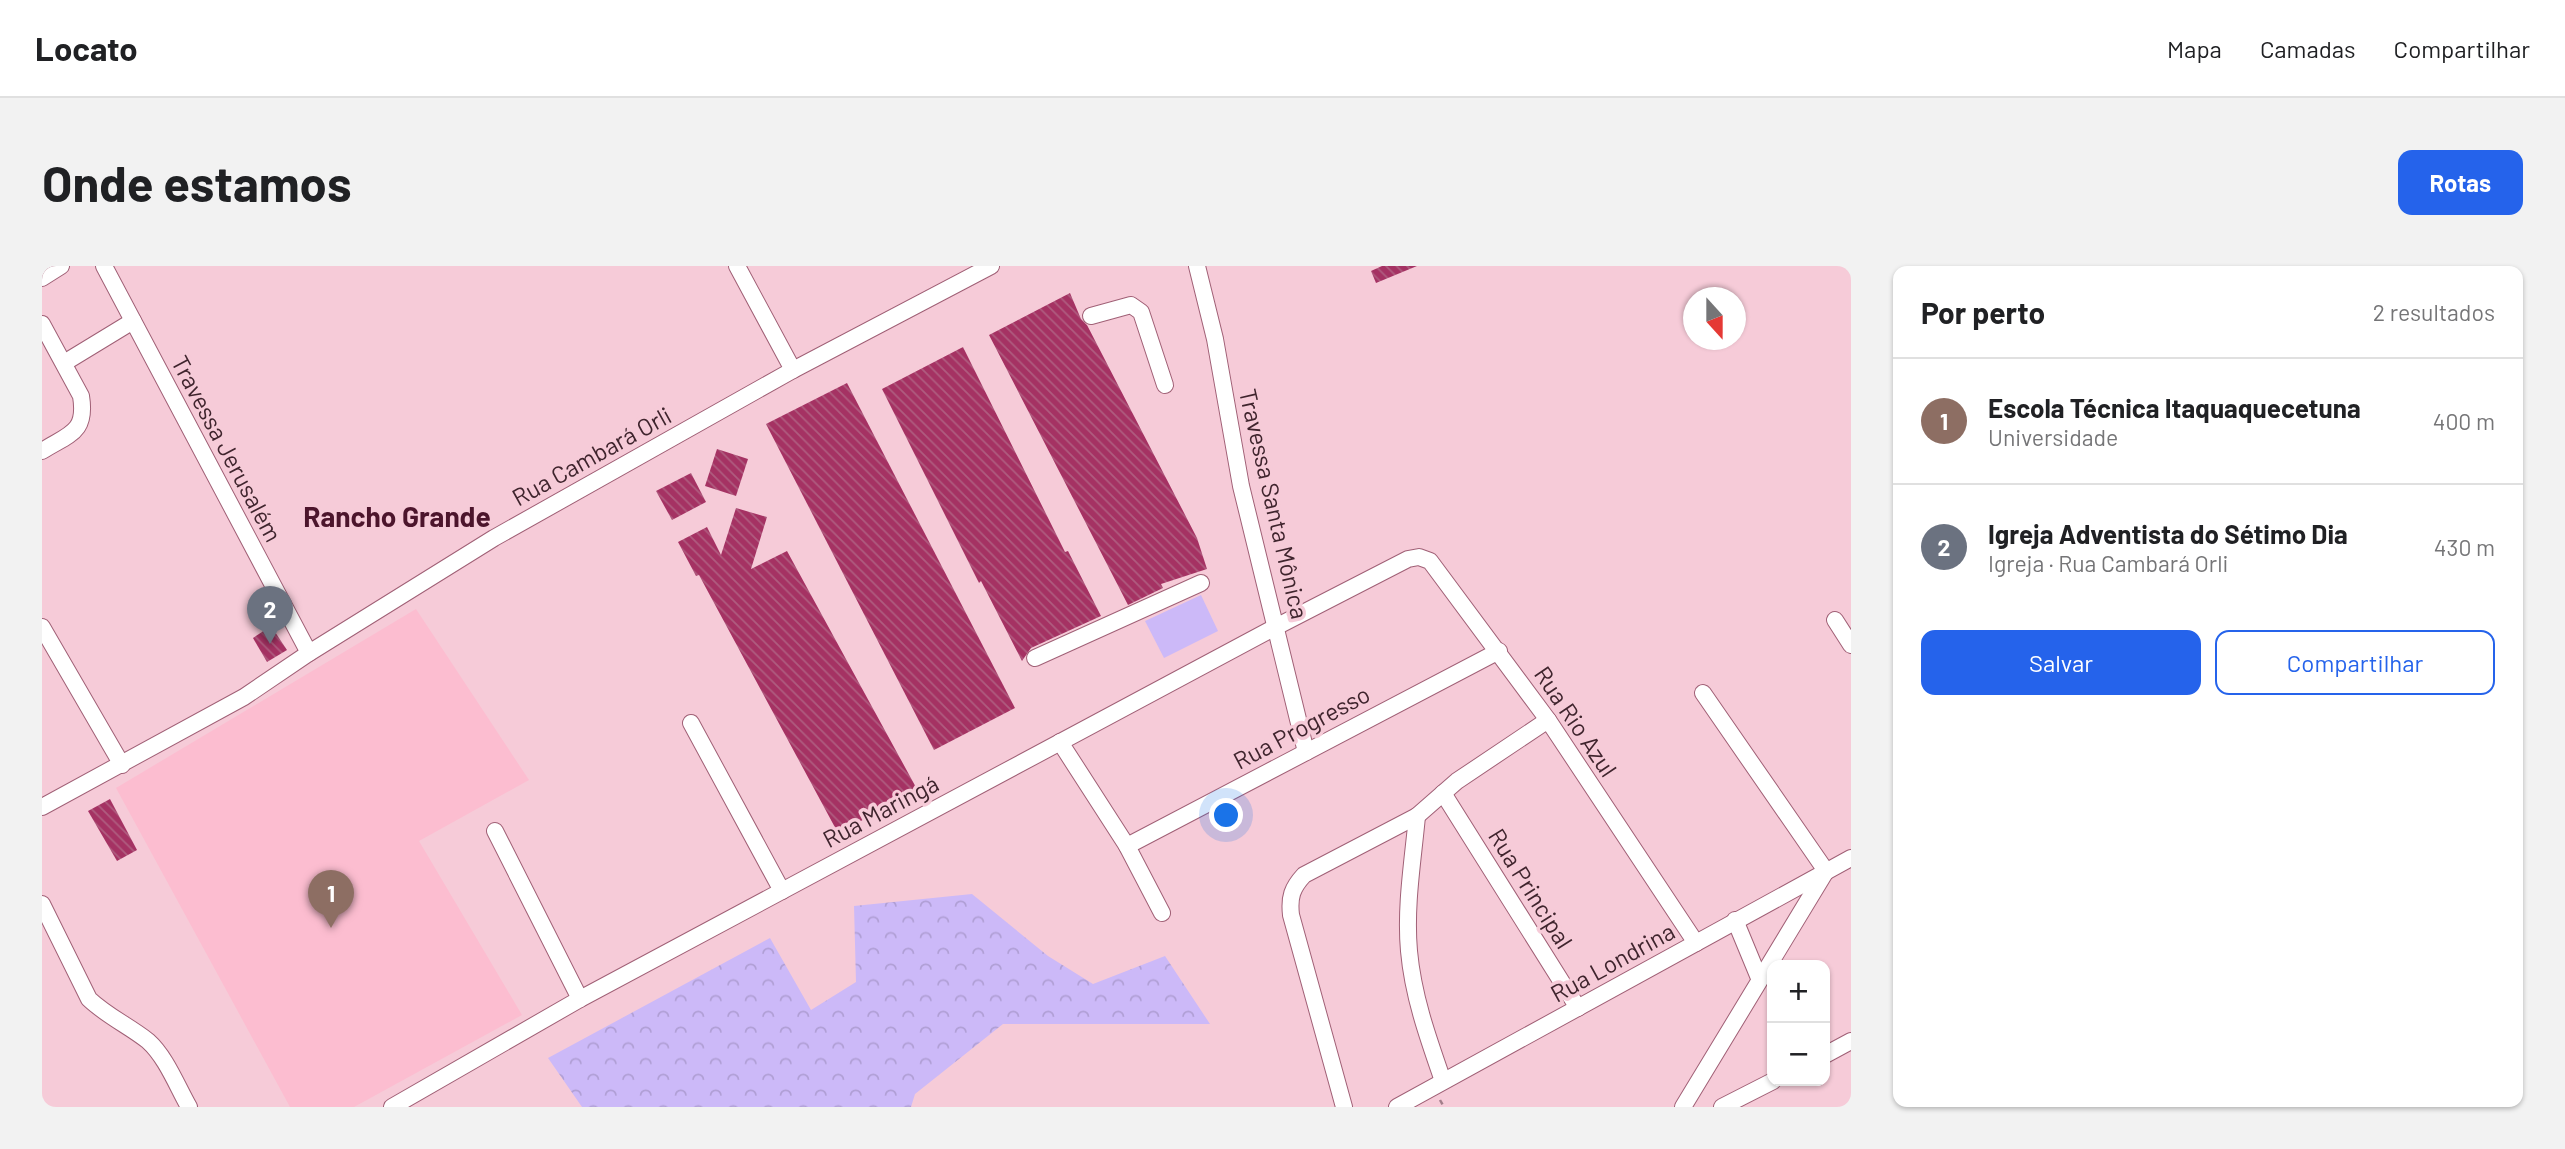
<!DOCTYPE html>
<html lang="pt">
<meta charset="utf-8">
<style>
:root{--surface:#fff;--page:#f2f2f2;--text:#202124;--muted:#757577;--line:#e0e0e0;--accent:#2563eb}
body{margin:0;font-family:Barlow,sans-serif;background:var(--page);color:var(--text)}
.controls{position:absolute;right:21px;bottom:21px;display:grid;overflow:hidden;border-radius:14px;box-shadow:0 2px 5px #0004}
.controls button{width:63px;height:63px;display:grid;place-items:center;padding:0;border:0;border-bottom:2px solid var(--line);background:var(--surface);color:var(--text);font:35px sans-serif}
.compass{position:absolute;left:1641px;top:21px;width:63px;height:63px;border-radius:50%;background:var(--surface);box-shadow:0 2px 5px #0004;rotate:159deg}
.you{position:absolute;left:1185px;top:550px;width:24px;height:24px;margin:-18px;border:5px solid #fff;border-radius:50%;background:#1a73e8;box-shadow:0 0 0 10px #1a73e833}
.badge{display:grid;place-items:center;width:46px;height:46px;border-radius:50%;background:var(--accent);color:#fff;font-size:23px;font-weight:700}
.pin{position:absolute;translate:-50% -58px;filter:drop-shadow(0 2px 4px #0008)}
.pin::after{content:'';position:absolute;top:37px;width:24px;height:21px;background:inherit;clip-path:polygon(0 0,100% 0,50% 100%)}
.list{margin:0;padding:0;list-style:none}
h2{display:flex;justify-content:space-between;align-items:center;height:91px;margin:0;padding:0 28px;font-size:30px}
h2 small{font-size:23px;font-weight:400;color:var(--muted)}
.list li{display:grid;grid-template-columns:46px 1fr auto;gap:21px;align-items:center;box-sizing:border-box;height:126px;padding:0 28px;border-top:2px solid var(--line)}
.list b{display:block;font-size:26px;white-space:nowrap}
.list p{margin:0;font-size:23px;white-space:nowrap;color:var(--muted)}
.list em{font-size:23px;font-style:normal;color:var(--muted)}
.actions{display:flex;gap:14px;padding:21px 28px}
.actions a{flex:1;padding:16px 0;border:2px solid var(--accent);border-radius:14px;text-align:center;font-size:24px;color:var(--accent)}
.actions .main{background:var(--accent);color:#fff}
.map{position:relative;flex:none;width:1809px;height:841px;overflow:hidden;border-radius:14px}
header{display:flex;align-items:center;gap:42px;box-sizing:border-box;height:98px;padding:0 35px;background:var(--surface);border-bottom:2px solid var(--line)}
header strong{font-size:33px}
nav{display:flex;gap:38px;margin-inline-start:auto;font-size:24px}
.intro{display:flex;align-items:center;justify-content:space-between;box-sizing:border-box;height:168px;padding:0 42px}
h1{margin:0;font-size:49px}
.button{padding:18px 32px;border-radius:14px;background:var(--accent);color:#fff;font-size:24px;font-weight:700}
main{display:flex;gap:42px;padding:0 42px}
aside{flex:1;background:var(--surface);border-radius:14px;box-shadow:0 2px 5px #0004}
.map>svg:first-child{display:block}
</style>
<header>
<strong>Locato</strong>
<nav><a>Mapa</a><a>Camadas</a><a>Compartilhar</a></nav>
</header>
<div class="intro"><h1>Onde estamos</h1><a class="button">Rotas</a></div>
<main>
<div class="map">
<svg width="1809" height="841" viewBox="0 0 1809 841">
<defs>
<pattern id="forest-crowns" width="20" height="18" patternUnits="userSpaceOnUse" patternTransform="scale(1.75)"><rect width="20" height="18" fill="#ccb9f8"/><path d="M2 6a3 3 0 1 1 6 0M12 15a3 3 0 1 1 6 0" fill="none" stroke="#b09fd5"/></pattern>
<pattern id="building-back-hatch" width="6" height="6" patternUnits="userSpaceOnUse" patternTransform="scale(1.75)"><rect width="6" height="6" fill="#a53263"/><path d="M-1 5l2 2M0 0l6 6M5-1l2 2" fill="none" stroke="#af5c7f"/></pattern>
</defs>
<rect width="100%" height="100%" fill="#f6cbd8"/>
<polygon fill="#fcbdd0" points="374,343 487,514 377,575 480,749 312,841 248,841 74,522"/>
<polygon fill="#ccb9f8" points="1159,329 1176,365 1122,392 1103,355"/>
<polygon fill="url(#forest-crowns)" points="930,628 1006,690 1051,718 1123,690 1168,758 961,758 873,828 869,841 540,841 506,792 728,672 769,744 814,716 812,640"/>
<g fill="url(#building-back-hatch)">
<polygon points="1340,0 1375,0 1334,17 1329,5"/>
<polygon points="1028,27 1039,53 1045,59 1155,272 1165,303 1119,318 1121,322 1086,339 947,69"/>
<polygon points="921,81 1023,286 1026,285 1059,350 989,382 980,395 939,315 937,317 840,123"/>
<polygon points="805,117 973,442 892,484 724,158"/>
<polygon points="675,183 706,193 694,230 663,220"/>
<polygon points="649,207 664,236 630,254 614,225"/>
<polygon points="694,242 725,251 709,303 745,285 876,525 796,567 657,309 654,310 636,276 665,261 679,289"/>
<polygon points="229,360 245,384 225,396 211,372"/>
<polygon points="68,533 95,584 75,595 46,545"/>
</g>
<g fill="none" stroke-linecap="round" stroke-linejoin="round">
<defs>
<g id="minor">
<polyline points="62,0 267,387"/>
<polyline points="695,0 751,104"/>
<polyline points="1155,0 1173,73 1199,220 1264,486"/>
<polyline points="0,12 19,0"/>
<polyline points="1049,50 1089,39 1099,46 1123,119"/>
<path d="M0,58L39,130C45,167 27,168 0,185"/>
<polyline points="22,97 91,55"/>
<polyline points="1793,354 1809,379"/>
<polyline points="0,361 80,499"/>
<polyline points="993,392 1159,317"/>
<polyline points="649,457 740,625"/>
<polyline points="1018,476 1085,580 1120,647"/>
<polyline points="1401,527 1536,742"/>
<polyline points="0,541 202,431 267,387 452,272 751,104 949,0"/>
<path d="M1375,550C1371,594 1363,640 1367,685C1371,730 1386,772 1401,815"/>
<polyline points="453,565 538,733"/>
<polyline points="1085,580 1457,385"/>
<path d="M0,638L47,733C65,750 87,760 106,775C124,791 135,820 147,841"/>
<polyline points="1693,654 1717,712"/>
<polyline points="1783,789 1809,775"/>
<polyline points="350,841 538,733 1226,365 1366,293 1377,291 1388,295 1506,454 1654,677"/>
<path d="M1302,841L1249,649C1247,631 1250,622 1262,609L1375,550L1415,515L1506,454"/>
<polyline points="1355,841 1809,592"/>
<polyline points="1641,841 1784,605 1661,427"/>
<polyline points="1680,841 1731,815"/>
</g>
</defs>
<use href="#minor" stroke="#a06076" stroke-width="18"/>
<polyline stroke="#a27e8a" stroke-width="2.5" stroke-dasharray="5 3.5" stroke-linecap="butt" points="1398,834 1402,841"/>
<use href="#minor" stroke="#fff" stroke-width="16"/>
</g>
<g text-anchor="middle" stroke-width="7" stroke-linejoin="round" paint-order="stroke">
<g font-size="24" fill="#3f242d" stroke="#f6cbd8">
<text transform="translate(184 183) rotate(62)" y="8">Travessa Jerusalém</text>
<text transform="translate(550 191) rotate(-29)" y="8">Rua Cambará Orli</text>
<text transform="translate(1231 238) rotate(77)" y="8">Travessa Santa Mônica</text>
<text transform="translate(1533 456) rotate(56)" y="8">Rua Rio Azul</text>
<text transform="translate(1260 462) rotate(-28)" y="8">Rua Progresso</text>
<text transform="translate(839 546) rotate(-28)" y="8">Rua Maringá</text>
<text transform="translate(1488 623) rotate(58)" y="8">Rua Principal</text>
<text transform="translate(1571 697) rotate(-29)" y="8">Rua Londrina</text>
</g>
<g font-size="28" font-weight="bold" fill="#4c152c" stroke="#f6cbd8">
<text x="355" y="261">Rancho Grande</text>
</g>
</g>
</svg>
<div class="controls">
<button>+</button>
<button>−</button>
</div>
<svg class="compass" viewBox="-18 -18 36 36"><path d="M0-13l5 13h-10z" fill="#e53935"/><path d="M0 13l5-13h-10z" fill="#757577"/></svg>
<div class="you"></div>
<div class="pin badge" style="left:289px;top:662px;background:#8d6e63">1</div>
<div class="pin badge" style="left:228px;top:378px;background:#6b7280">2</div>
</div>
<aside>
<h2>Por perto<small>2 resultados</small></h2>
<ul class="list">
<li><span class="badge" style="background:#8d6e63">1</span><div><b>Escola Técnica Itaquaquecetuna</b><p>Universidade</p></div><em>400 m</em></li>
<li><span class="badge" style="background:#6b7280">2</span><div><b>Igreja Adventista do Sétimo Dia</b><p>Igreja · Rua Cambará Orli</p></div><em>430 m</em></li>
</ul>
<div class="actions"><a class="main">Salvar</a><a>Compartilhar</a></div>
</aside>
</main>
